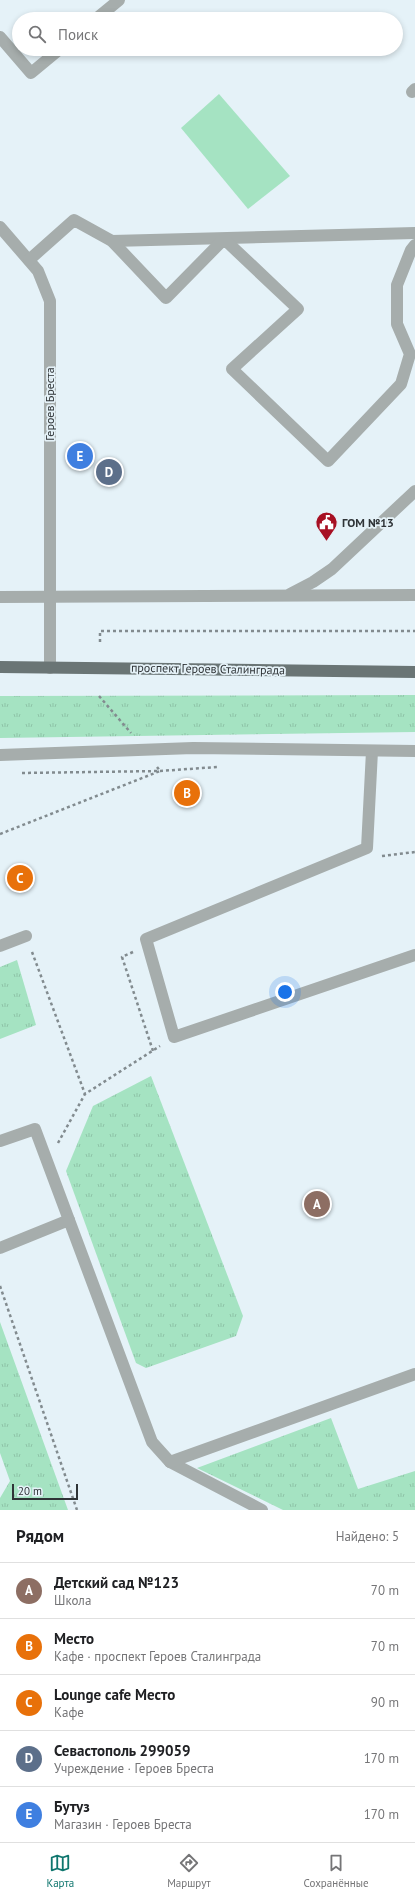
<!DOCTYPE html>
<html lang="ru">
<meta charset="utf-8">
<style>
:root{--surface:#fff;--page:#f2f2f2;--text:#202124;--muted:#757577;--line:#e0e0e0;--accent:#0f766e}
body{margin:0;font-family:"PT Sans",sans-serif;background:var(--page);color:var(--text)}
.scale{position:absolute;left:12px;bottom:10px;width:66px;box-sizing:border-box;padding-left:4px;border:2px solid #2f3437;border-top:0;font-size:11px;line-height:14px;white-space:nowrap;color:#2f3437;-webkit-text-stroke:3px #e5f2f8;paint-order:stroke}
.you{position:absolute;left:285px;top:992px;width:14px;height:14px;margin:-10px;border:3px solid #fff;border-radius:50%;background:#1a73e8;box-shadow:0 0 0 6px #1a73e833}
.badge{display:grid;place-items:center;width:26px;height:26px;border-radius:50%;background:var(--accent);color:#fff;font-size:13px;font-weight:700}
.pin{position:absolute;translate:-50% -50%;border:2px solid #fff;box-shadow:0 1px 4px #0006}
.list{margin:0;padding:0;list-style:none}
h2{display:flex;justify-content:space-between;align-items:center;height:52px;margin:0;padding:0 16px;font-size:17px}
h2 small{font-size:13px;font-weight:400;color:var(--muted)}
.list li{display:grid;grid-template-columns:26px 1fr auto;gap:12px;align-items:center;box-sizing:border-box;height:56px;padding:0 16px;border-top:1px solid var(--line)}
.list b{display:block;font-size:15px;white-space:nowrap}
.list p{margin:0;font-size:13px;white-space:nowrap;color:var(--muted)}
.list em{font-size:13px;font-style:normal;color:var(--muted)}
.icon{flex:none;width:22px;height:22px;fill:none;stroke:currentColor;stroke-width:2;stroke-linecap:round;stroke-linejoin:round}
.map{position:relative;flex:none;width:415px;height:1510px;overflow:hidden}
.search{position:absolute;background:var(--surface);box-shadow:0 2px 6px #0003;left:12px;right:12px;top:12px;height:44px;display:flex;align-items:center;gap:10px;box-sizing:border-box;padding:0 14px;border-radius:22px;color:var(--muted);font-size:15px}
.sheet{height:332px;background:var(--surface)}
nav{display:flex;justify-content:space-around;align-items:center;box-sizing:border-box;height:56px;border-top:1px solid var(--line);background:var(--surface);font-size:11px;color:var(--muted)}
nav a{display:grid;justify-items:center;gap:2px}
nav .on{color:var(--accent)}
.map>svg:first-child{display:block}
</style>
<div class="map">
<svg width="415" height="1510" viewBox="0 0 415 1510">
<defs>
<pattern id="grass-tufts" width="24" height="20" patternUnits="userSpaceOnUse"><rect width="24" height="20" fill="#a5e3c2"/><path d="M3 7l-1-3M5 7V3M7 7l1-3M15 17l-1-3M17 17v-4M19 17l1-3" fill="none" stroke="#8ec3a7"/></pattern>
</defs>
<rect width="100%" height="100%" fill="#e5f2f8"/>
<g fill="url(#grass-tufts)">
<polygon points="415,695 415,732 0,738 0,696"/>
<polygon points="17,960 36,1025 0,1039 0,967"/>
<polygon points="151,1076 243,1316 236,1336 146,1368 136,1363 66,1171 93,1106"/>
<polygon points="0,1322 68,1510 0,1510 0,1498 10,1481 0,1453"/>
<polygon points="331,1418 358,1489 415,1471 415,1510 283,1510 197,1468"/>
</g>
<polygon fill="#a5e3c2" points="219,94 290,176 248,209 181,128"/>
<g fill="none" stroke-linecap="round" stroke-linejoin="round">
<g stroke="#828b8f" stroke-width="2.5" stroke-dasharray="3 3" stroke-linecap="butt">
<polyline points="100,642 100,631 415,631"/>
<polyline points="99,696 131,733"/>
<polyline points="22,773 160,771 217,767"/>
<polyline points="0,834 160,771 157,767"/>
<polyline points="382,856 415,852"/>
<polyline points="32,952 85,1094"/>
<polyline points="133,952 122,957 153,1051"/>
<polyline points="58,1143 85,1094 160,1046"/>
<polyline points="0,1286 77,1510"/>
</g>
<g stroke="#a6adac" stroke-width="12">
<polyline points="96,19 119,0"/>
<polyline points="0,37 31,73 60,49"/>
<polyline points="412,92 415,89"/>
<polyline points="0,227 38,271 50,301 50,668"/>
<polyline points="112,241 415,233"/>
<polyline points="29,260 74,220 112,241 166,298 224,239 298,309 232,369 328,461 401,384 410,354 397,324 397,285 411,250 415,245"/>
<polyline points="290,594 313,582 332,569 415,491"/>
<polyline points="0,597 415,595"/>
<polyline points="372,751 367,848 146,939 174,1037 415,955"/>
<polyline points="0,755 193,748 415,751"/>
<polyline points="0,946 26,936"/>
<polyline points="0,1141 35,1129 69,1220"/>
<polyline points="0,1248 69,1220 152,1442 170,1462 262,1510"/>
<polyline points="170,1462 415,1374"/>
</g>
<polyline stroke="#6a7575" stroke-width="12" points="0,667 415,672"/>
</g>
<defs>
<symbol id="civic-pin" viewBox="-11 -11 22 30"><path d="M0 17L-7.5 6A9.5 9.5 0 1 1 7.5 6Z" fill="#a71023" stroke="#e5f2f8"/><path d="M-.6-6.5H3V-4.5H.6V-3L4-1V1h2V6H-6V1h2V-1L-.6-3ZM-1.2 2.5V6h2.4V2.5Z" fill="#fff"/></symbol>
</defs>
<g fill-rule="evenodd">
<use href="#civic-pin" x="314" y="510" width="25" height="34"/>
</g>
<g text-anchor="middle" stroke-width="3.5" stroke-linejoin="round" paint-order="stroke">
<g font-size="12" fill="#2f3437" stroke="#e5f2f8">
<text transform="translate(50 404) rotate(-90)" y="4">Героев Бреста</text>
<text transform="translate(208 669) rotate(1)" y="4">проспект Героев Сталинграда</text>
</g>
<g font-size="12" font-weight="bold" fill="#2f3437" stroke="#e5f2f8" text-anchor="start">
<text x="342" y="527">ГОМ №13</text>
</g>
</g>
</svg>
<div class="scale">20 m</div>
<div class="you"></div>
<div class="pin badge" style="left:317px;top:1204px;background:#8d6e63">A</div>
<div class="pin badge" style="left:187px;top:793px;background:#e8710a">B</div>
<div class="pin badge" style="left:20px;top:878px;background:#e8710a">C</div>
<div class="pin badge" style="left:109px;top:472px;background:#5c6f8a">D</div>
<div class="pin badge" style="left:80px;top:456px;background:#3f7fe0">E</div>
<div class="search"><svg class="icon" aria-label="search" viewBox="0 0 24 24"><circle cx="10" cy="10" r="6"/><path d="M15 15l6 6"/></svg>Поиск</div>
</div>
<section class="sheet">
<h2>Рядом<small>Найдено: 5</small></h2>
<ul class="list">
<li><span class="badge" style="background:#8d6e63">A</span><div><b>Детский сад №123</b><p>Школа</p></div><em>70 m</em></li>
<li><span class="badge" style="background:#e8710a">B</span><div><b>Место</b><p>Кафе · проспект Героев Сталинграда</p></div><em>70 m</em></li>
<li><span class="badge" style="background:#e8710a">C</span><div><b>Lounge cafe Место</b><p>Кафе</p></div><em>90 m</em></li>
<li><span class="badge" style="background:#5c6f8a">D</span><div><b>Севастополь 299059</b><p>Учреждение · Героев Бреста</p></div><em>170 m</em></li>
<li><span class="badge" style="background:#3f7fe0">E</span><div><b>Бутуз</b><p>Магазин · Героев Бреста</p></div><em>170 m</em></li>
</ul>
</section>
<nav>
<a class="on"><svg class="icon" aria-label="map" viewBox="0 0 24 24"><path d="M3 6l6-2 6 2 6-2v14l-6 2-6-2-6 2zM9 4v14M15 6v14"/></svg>Карта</a>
<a><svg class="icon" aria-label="directions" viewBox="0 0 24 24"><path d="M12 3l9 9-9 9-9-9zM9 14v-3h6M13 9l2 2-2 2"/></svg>Маршрут</a>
<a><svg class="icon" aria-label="saved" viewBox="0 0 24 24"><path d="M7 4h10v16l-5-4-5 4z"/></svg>Сохранённые</a>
</nav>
